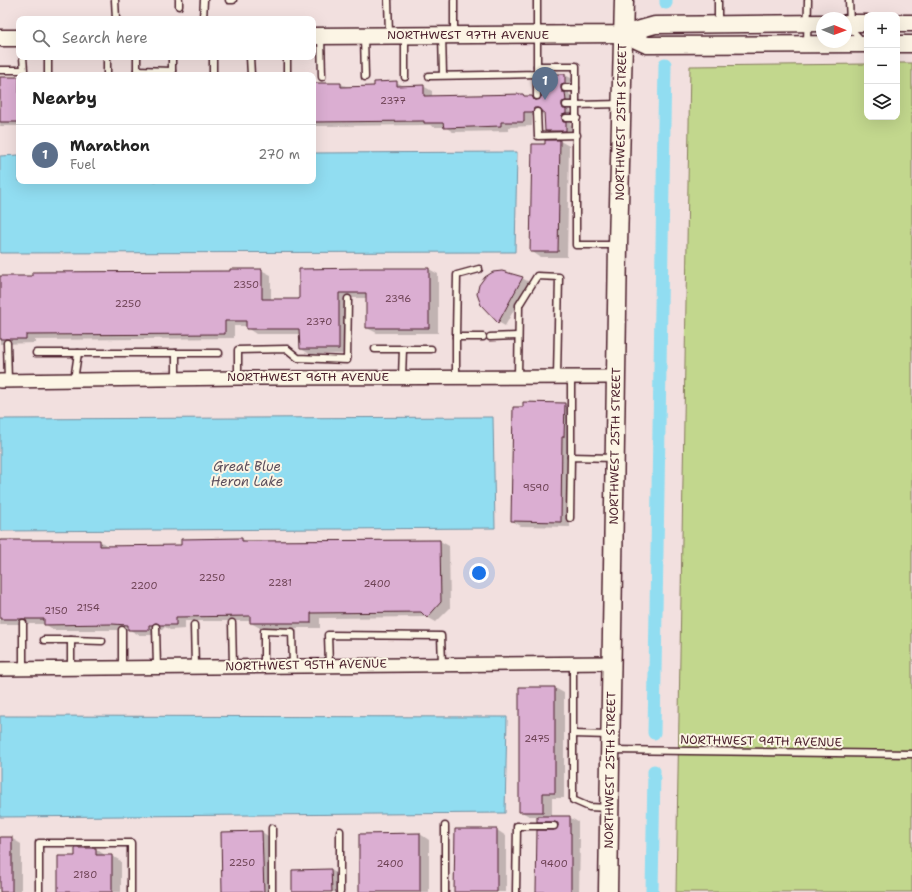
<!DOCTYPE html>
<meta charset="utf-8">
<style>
:root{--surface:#fff;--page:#f6f6f6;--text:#222;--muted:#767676;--line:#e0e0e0;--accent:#c8321e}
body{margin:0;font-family:"Shantell Sans",sans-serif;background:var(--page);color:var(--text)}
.controls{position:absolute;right:12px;top:12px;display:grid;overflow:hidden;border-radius:8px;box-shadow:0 4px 16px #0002}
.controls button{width:36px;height:36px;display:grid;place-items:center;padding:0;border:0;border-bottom:1px solid var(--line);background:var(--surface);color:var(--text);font:20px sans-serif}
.compass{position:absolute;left:816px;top:12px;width:36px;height:36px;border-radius:50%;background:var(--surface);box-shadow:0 4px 16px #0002;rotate:91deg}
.you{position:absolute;left:479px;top:573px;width:14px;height:14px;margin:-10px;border:3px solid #fff;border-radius:50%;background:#1a73e8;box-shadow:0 0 0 6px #1a73e833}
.badge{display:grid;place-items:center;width:26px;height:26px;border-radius:50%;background:var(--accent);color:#fff;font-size:13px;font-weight:700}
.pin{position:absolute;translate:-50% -33px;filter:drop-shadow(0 1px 2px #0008)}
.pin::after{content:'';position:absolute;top:21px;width:14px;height:12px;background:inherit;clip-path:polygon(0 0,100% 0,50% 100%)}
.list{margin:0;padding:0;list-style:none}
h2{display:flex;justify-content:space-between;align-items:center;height:52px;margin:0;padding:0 16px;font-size:17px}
h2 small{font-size:13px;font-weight:400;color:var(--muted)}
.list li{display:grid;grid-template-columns:26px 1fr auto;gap:12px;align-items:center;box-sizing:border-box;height:60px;padding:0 16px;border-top:1px solid var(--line)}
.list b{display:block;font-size:15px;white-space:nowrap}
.list p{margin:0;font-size:13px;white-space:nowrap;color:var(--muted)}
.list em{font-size:13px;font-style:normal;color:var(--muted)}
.icon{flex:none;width:22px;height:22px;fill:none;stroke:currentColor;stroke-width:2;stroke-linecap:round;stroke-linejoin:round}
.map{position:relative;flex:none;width:912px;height:892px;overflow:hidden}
.search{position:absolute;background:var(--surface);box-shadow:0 4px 16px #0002;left:16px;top:16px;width:300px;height:44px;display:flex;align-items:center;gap:10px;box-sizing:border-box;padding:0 14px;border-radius:8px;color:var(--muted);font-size:15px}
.panel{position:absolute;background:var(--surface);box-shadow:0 4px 16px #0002;left:16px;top:72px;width:300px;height:112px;border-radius:8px}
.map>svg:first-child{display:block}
</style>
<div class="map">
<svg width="912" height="892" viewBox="0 0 912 892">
<rect width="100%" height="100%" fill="#f2e0df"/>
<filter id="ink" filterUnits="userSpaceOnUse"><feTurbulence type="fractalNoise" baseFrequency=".025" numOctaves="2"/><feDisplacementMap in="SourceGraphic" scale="8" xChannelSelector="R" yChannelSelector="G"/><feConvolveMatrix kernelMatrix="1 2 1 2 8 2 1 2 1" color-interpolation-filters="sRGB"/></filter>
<g filter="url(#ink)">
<polygon fill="#c2d78d" stroke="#867b5c" points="897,63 912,63 912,892 676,892 690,66 867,64 867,117 897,117"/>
<g fill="#91ddf1" stroke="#7591a2">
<polygon points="517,152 515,252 0,253 0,156 19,155 19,181 313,181 313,153"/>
<polygon points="493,417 495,528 0,531 0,419"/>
<polygon points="0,716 507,717 505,813 0,817"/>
</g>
<g fill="#0003">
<polygon points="543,75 565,75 573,79 573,88 570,90 569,94 574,98 574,105 571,107 570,111 574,115 570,124 574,128 574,135 554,136 546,131 544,112 541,116 532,116 532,126 509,127 509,131 453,132 445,127 433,127 430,125 313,126 313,84 341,84 348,87 376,87 396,82 404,86 423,86 432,91 432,97 523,95 526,97 532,97 539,100 544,96"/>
<rect x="0" y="78" width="19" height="48"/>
<polygon points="546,141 560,141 569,146 567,257 540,257 531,251"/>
<polygon points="429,269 438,274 438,333 377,333 367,328 367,298 348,298 348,354 310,354 301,349 300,334 256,334 247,328 247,326 234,326 234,338 35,340 35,343 0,344 0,277 231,272 261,270 271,275 271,300 300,300 300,270"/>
<polygon points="522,278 529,282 505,326 498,322"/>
<polygon points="565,404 574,409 573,442 571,442 570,527 521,526 512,521"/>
<polygon points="242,539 248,542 440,541 449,546 450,608 436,622 427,617 320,618 320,628 260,628 251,623 251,621 185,621 185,629 170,630 165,627 162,630 158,630 158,635 139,635 130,630 54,630 45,624 0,624 0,541 100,541 109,547 182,546 182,540"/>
<polygon points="555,688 564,693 564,798 552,798 552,817 569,817 578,822 578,839 580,839 579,892 537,892 555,831 560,826 546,826 538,821 538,816 529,816 520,811"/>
<polygon points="497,830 506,836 506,892 455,892"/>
<polygon points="262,832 271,838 272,892 223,892 222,833"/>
<polygon points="420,834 429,840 429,892 360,892"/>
<polygon points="0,838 11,838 21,844 21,892 0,892"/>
<polygon points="96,849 105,855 105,856 112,856 121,861 121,892 59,892"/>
<polygon points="293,870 331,870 340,875 340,892 293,892"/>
</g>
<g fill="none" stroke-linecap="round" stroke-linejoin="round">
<g stroke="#91ddf1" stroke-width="13">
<polyline points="666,3 666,0"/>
<polyline points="654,733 665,64"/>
<polyline points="652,892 654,771"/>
</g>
</g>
<g fill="#dbaed2" stroke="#4a1f2b">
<polygon points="542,74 565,74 565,84 561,85 561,88 562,92 565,92 566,101 562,102 562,105 563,109 566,109 566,114 562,115 562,118 563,122 566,122 566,131 545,131 544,112 541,112 541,109 537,108 534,108 533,112 524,112 524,122 501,122 501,126 444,128 443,123 424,123 424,121 313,122 313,83 341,83 341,87 374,86 374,82 397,81 397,86 424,85 424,96 523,94 524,96 532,96 534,100 537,100 543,95"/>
<rect x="0" y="77" width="19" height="45"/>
<polygon points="545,140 560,140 558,252 530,252 532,144 545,144"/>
<polygon points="366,268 429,268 429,328 366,328 366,293 339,293 339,349 300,349 299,329 246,329 246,321 225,321 225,334 26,335 26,339 0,339 0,276 32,276 32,272 230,271 230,269 262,269 262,299 299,299 299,269"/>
<polygon points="502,271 523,277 498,323 481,305 477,294 479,285 485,277 493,272"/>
<polygon points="523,402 565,403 564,437 562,437 561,522 511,521 513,407 523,407"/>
<polygon points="242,538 242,541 440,540 441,602 427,618 421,612 311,613 311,623 250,623 250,616 176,617 176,625 160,625 156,623 152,625 149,625 149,630 128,630 128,625 112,624 44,625 44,619 0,619 0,540 100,540 100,546 181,545 181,539"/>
<polygon points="519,687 555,687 555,793 543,793 543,812 519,812"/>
<polygon points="537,816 570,816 570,833 571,833 571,892 536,892 537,830 554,830 558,826 558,823 554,822 537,822"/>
<polygon points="455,829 497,829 497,892 454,892"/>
<polygon points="262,831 264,892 222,892 221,832"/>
<polygon points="420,833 420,892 359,892 359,834"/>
<rect x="0" y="837" width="12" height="55"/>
<polygon points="75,848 96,848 96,855 112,855 112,892 58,892 58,856 75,856"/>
<polygon points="331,869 332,892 292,892 292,870"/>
</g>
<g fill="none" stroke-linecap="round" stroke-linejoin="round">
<defs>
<g id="service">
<polyline points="115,0 116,19"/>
<polyline points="229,0 233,0"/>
<polyline points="388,0 389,34"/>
<polyline points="537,0 537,66 576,66 576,105 566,105"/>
<polyline points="849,0 850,23 851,29 863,42"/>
<polyline points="179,6 179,0"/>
<polyline points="203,19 204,0"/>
<polyline points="718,24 718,0"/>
<polyline points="454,34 454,0"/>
<polyline points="442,35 443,75"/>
<polyline points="321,36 322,77"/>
<polyline points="364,36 365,77"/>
<polyline points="405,36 405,77"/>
<polyline points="807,43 808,0"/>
<polyline points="48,57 48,75"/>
<polyline points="107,57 107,75"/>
<polyline points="137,57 137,75"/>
<polyline points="213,57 213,75"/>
<polyline points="250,57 251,75"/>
<polyline points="287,57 287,75"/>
<polyline points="0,70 24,70 23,57"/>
<polyline points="137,70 172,71"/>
<polyline points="172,73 172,57"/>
<polyline points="537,74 537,96"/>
<polyline points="429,76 537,74 537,66"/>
<polyline points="565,88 576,88"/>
<polyline points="537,112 538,136 577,135"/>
<polyline points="566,118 577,118"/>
<polyline points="616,245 576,245 576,105 621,104"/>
<polyline points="456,337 457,275 479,269"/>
<polyline points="490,337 518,336"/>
<polyline points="7,343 8,381"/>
<polyline points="375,349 403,349"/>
<polyline points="36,353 176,353"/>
<polyline points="402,377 403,349 431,349"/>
<polyline points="456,377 456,337 483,337"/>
<polyline points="518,377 519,305 537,276 559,277 557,377"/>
<polyline points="238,378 238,350 287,349 298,358 347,360 348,299"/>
<polyline points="176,379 176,353 219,353"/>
<polyline points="74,380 78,353"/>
<polyline points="571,457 571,377"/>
<polyline points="570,518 571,457 614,458"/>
<polyline points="232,623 233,665"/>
<polyline points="194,625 195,666"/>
<polyline points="156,627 157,667"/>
<polyline points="122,630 122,667"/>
<polyline points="44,640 71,640"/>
<polyline points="573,662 573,800 589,807 608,808"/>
<polyline points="264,665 264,631 292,632 293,665"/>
<polyline points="329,665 328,635 441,636 442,663"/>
<polyline points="23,668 23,623"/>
<polyline points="71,668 71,640 102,641"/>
<polyline points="573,734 609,735"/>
<polyline points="611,750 912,754"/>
<polyline points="272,828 272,892"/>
<polyline points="39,892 39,843 131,843 131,892"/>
<polyline points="340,892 340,831"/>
<polyline points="445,892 445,826"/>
<polyline points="516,892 517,826 554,826"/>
</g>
<g id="minor">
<polyline points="0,381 238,378 616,377"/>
<polyline points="0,669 611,663"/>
</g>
<g id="tertiary">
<polyline points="846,23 867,23"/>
<polyline points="897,23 912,23"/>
<polyline points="623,34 647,45 867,44"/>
<polyline points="313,36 623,34 655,25 822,23"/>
<polyline points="0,38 19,38"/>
<polyline points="897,44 912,44"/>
</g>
<polyline id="secondary" points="608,892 618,245 624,0"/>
</defs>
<use href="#service" stroke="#4a1f2b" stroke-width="9"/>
<use href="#minor" stroke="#4a1f2b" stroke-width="16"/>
<use href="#tertiary" stroke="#4a1f2b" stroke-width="19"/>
<use href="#secondary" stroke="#4a1f2b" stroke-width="21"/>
<use href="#service" stroke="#fcf5e5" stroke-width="6"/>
<use href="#minor" stroke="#fcf5e5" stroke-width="13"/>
<use href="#tertiary" stroke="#fcf5e5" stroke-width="16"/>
<use href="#secondary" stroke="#fcf5e5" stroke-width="18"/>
</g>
</g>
<g text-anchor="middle" stroke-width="4" stroke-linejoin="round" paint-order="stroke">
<g font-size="10" fill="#6e4355">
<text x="393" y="104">2377</text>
<text x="246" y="288">2350</text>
<text x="398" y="302">2396</text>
<text x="128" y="307">2250</text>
<text x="319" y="325">2370</text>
<text x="536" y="491">9590</text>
<text x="212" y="581">2250</text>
<text x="280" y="586">2281</text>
<text x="377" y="587">2400</text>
<text x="144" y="589">2200</text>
<text x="88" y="611">2154</text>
<text x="56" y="614">2150</text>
<text x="537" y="742">2475</text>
<text x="242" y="866">2250</text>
<text x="390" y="867">2400</text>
<text x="554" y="867">9400</text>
<text x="85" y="878">2180</text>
</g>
<g font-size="12" fill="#4a1f2b" stroke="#fcf5e5">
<text x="468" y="39">NORTHWEST 97TH AVENUE</text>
<text transform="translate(621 122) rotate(-89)" y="4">NORTHWEST 25TH STREET</text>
<text x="308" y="381">NORTHWEST 96TH AVENUE</text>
<text transform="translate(615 446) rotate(-89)" y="4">NORTHWEST 25TH STREET</text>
<text transform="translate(306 665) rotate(-1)" y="4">NORTHWEST 95TH AVENUE</text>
<text transform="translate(761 741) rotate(1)" y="4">NORTHWEST 94TH AVENUE</text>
<text transform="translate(610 770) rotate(-89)" y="4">NORTHWEST 25TH STREET</text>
</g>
<g font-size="13" font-style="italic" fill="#5c4e5c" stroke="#fcf5e5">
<text x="247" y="471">Great Blue<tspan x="247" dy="15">Heron Lake</tspan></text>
</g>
</g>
</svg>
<div class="controls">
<button>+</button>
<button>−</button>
<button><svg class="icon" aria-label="layers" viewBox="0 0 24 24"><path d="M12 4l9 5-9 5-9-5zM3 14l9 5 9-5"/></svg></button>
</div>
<svg class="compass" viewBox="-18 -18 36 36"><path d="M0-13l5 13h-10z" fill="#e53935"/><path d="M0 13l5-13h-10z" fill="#767676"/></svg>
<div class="you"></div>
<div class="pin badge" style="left:545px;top:100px;background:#5c6f8a">1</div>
<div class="search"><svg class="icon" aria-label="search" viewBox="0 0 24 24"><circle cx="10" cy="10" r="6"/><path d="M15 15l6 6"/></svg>Search here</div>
<section class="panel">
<h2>Nearby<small></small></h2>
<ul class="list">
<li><span class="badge" style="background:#5c6f8a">1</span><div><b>Marathon</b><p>Fuel</p></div><em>270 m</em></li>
</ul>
</section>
</div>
